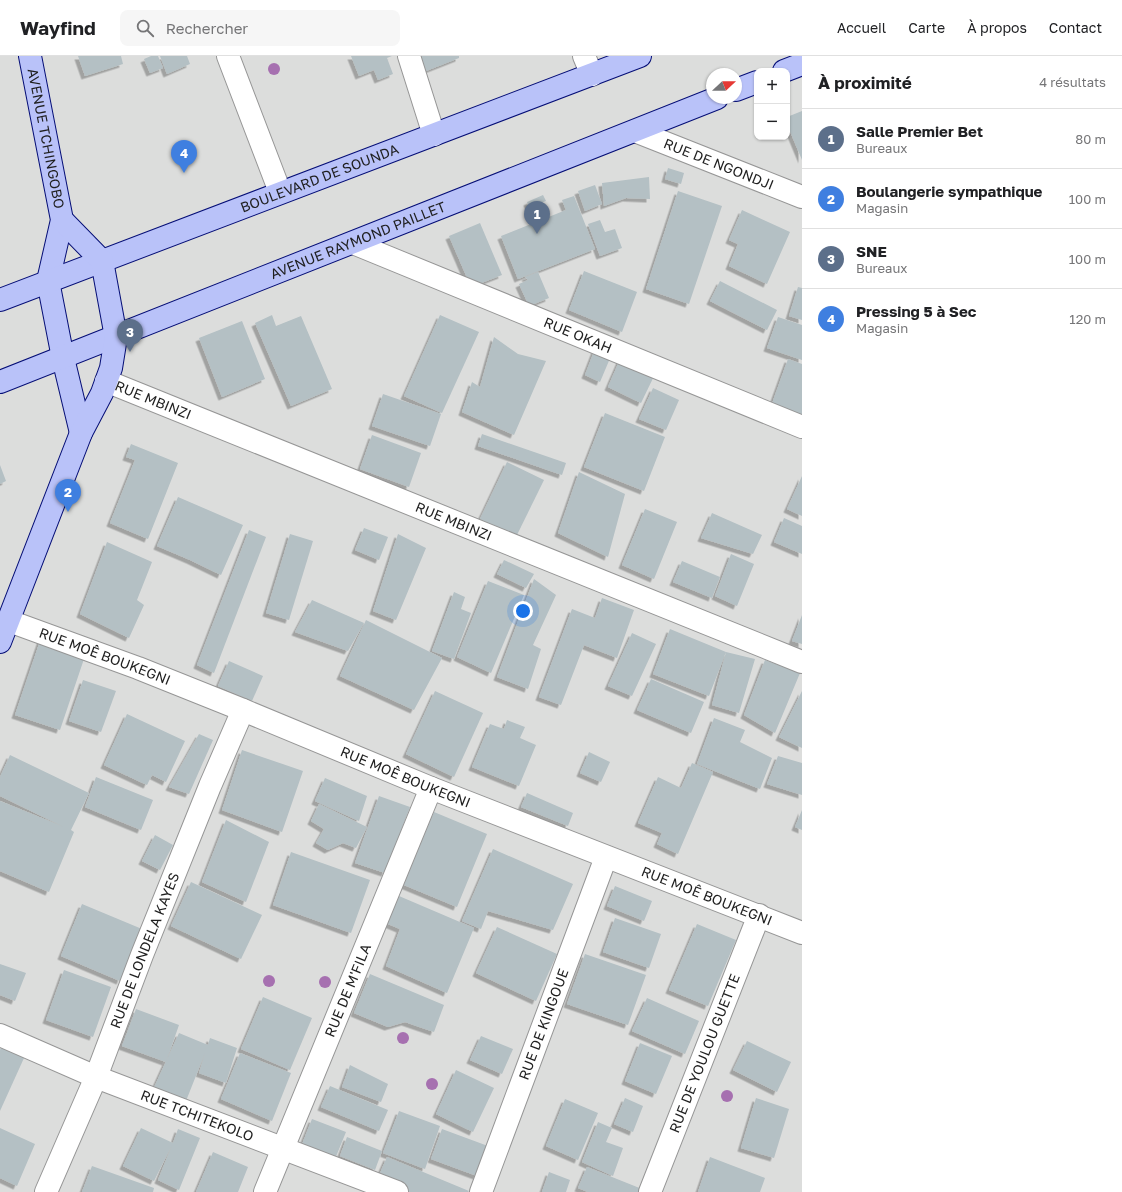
<!DOCTYPE html>
<html lang="fr">
<meta charset="utf-8">
<style>
:root{--surface:#fff;--page:#f6f6f6;--text:#202124;--muted:#757577;--line:#e0e0e0;--accent:#111827}
body{margin:0;font-family:"Golos Text",sans-serif;background:var(--page);color:var(--text)}
.controls{position:absolute;right:12px;top:12px;display:grid;overflow:hidden;border-radius:8px;box-shadow:0 1px 3px #0004}
.controls button{width:36px;height:36px;display:grid;place-items:center;padding:0;border:0;border-bottom:1px solid var(--line);background:var(--surface);color:var(--text);font:20px sans-serif}
.compass{position:absolute;left:706px;top:12px;width:36px;height:36px;border-radius:50%;background:var(--surface);box-shadow:0 1px 3px #0004;rotate:68deg}
.you{position:absolute;left:523px;top:555px;width:14px;height:14px;margin:-10px;border:3px solid #fff;border-radius:50%;background:#1a73e8;box-shadow:0 0 0 6px #1a73e833}
.badge{display:grid;place-items:center;width:26px;height:26px;border-radius:50%;background:var(--accent);color:#fff;font-size:13px;font-weight:700}
.pin{position:absolute;translate:-50% -33px;filter:drop-shadow(0 1px 2px #0008)}
.pin::after{content:'';position:absolute;top:21px;width:14px;height:12px;background:inherit;clip-path:polygon(0 0,100% 0,50% 100%)}
.list{margin:0;padding:0;list-style:none}
h2{display:flex;justify-content:space-between;align-items:center;height:52px;margin:0;padding:0 16px;font-size:17px}
h2 small{font-size:13px;font-weight:400;color:var(--muted)}
.list li{display:grid;grid-template-columns:26px 1fr auto;gap:12px;align-items:center;box-sizing:border-box;height:60px;padding:0 16px;border-top:1px solid var(--line)}
.list b{display:block;font-size:15px;white-space:nowrap}
.list p{margin:0;font-size:13px;white-space:nowrap;color:var(--muted)}
.list em{font-size:13px;font-style:normal;color:var(--muted)}
.icon{flex:none;width:22px;height:22px;fill:none;stroke:currentColor;stroke-width:2;stroke-linecap:round;stroke-linejoin:round}
.map{position:relative;flex:none;width:802px;height:1136px;overflow:hidden}
header{display:flex;align-items:center;gap:24px;box-sizing:border-box;height:56px;padding:0 20px;background:var(--surface);border-bottom:1px solid var(--line)}
header strong{font-size:19px}
nav{display:flex;gap:22px;margin-inline-start:auto;font-size:14px}
.search{width:280px;height:36px;background:var(--page);display:flex;align-items:center;gap:10px;box-sizing:border-box;padding:0 14px;border-radius:8px;color:var(--muted);font-size:15px}
main{display:flex}
aside{flex:1;background:var(--surface)}
.map>svg:first-child{display:block}
</style>
<header>
<strong>Wayfind</strong>
<div class="search"><svg class="icon" aria-label="search" viewBox="0 0 24 24"><circle cx="10" cy="10" r="6"/><path d="M15 15l6 6"/></svg>Rechercher</div>
<nav><a>Accueil</a><a>Carte</a><a>À propos</a><a>Contact</a></nav>
</header>
<main>
<div class="map">
<svg width="802" height="1136" viewBox="0 0 802 1136">
<defs>
<filter id="shadow"><feDropShadow dx="-3.5" dy="3.5" stdDeviation="0" flood-color="#0004"/></filter>
</defs>
<rect width="100%" height="100%" fill="#e5eaef"/>
<path fill="#dcdddc" fill-rule="evenodd" d="M0,0H802V1136H0ZM757,15H787V81H757ZM712,18H736V42H712Z"/>
<g fill="#b4c0c4" filter="url(#shadow)">
<polygon points="78,0 121,0 123,8 85,20"/>
<polygon points="151,0 158,0 163,12 150,17 144,3"/>
<polygon points="160,0 187,0 190,8 167,18"/>
<polygon points="351,0 392,0 387,2 393,18 378,24 374,14 359,20"/>
<polygon points="420,0 459,0 459,2 426,15"/>
<polygon points="802,55 802,104 787,68 787,61"/>
<polygon points="668,112 684,117 681,128 665,123"/>
<polygon points="649,121 650,143 626,142 604,150 602,127"/>
<polygon points="595,129 602,148 585,155 578,135"/>
<polygon points="678,135 722,150 689,248 646,233"/>
<polygon points="543,139 546,145 529,151 527,146"/>
<polygon points="574,140 595,193 518,223 501,180 566,154 562,144"/>
<polygon points="742,154 790,176 767,228 729,210 738,188 729,184"/>
<polygon points="600,164 605,176 615,173 622,192 600,200 588,168"/>
<polygon points="480,167 502,219 471,231 449,180"/>
<polygon points="584,215 637,236 622,276 569,254"/>
<polygon points="538,216 549,242 529,250 519,228 528,224 525,221"/>
<polygon points="720,225 777,254 767,274 710,245"/>
<polygon points="798,231 802,232 802,264 789,260"/>
<polygon points="272,259 276,270 301,260 332,333 291,350 255,267"/>
<polygon points="440,259 479,276 442,357 404,340"/>
<polygon points="778,261 802,269 802,304 767,292"/>
<polygon points="242,265 265,323 222,341 199,282"/>
<polygon points="494,281 518,298 546,305 514,379 462,356 472,326 480,331"/>
<polygon points="595,293 611,300 600,326 585,319"/>
<polygon points="621,301 657,314 641,347 608,331"/>
<polygon points="788,303 802,308 802,367 769,356"/>
<polygon points="653,332 679,344 666,374 639,363"/>
<polygon points="383,338 441,358 430,390 372,370"/>
<polygon points="605,357 665,381 644,435 584,411"/>
<polygon points="482,378 566,407 562,419 478,390"/>
<polygon points="372,379 421,397 409,431 360,413"/>
<polygon points="131,388 178,407 148,483 110,467 135,404 126,401"/>
<polygon points="507,406 544,424 516,481 480,463"/>
<polygon points="0,409 6,425 0,428"/>
<polygon points="579,416 625,438 608,501 558,477"/>
<polygon points="802,420 802,460 787,453"/>
<polygon points="178,441 243,469 221,519 190,504 157,490"/>
<polygon points="645,453 677,466 654,523 622,509"/>
<polygon points="712,457 762,479 753,498 701,482"/>
<polygon points="784,462 802,470 802,498 774,486"/>
<polygon points="364,472 388,481 379,504 355,494"/>
<polygon points="249,474 266,481 214,617 197,609"/>
<polygon points="290,478 313,485 289,564 266,557"/>
<polygon points="398,478 426,492 396,564 373,555"/>
<polygon points="107,486 152,506 137,544 144,549 129,582 80,558"/>
<polygon points="731,498 754,508 737,550 715,540"/>
<polygon points="504,504 534,518 526,532 497,518"/>
<polygon points="682,505 720,521 712,542 673,526"/>
<polygon points="534,523 556,539 533,589 541,593 528,633 497,621"/>
<polygon points="488,525 524,539 491,617 457,601"/>
<polygon points="454,536 465,541 461,553 471,557 454,603 432,595"/>
<polygon points="602,542 634,554 617,602 584,589 561,649 539,641 572,553 595,562"/>
<polygon points="312,544 364,567 348,595 295,576"/>
<polygon points="802,559 802,588 792,585"/>
<polygon points="366,564 442,602 414,654 340,620"/>
<polygon points="670,573 726,596 755,603 739,657 712,649 726,596 709,640 653,618"/>
<polygon points="632,577 656,588 632,640 608,630"/>
<polygon points="41,582 86,597 60,674 15,659"/>
<polygon points="765,604 800,617 775,677 744,659"/>
<polygon points="229,605 263,620 252,645 218,630"/>
<polygon points="651,623 704,646 691,677 637,654"/>
<polygon points="83,624 116,635 101,676 69,665"/>
<polygon points="435,635 483,657 454,721 406,698"/>
<polygon points="802,635 802,692 779,681"/>
<polygon points="127,658 185,685 166,726 152,719 147,729 104,709"/>
<polygon points="714,662 745,674 740,686 772,702 760,733 697,708"/>
<polygon points="507,664 525,671 520,682 536,689 519,730 472,711 490,668 504,673"/>
<polygon points="199,678 213,684 189,738 169,731"/>
<polygon points="242,694 303,715 282,776 222,754"/>
<polygon points="589,696 610,706 601,726 580,717"/>
<polygon points="10,699 89,737 71,774 74,776 49,836 0,815 0,745 64,771 0,740 0,721"/>
<polygon points="778,700 802,707 802,739 767,728"/>
<polygon points="692,707 713,716 678,798 657,788 662,777 638,767 658,721 681,732"/>
<polygon points="96,721 153,744 141,774 85,751"/>
<polygon points="325,722 367,740 359,765 315,745"/>
<polygon points="527,737 573,757 568,770 521,751"/>
<polygon points="379,740 410,751 385,817 355,807"/>
<polygon points="319,748 367,771 356,792 343,787 328,794 316,787 324,773 311,765"/>
<polygon points="802,754 802,774 795,771"/>
<polygon points="434,756 487,778 457,851 404,829"/>
<polygon points="226,764 269,786 246,846 202,826"/>
<polygon points="155,779 173,789 160,814 142,805"/>
<polygon points="493,793 573,828 553,874 488,855 481,873 462,865"/>
<polygon points="291,796 370,824 351,877 273,849"/>
<polygon points="191,826 262,859 241,903 171,870"/>
<polygon points="615,830 652,845 644,865 607,850"/>
<polygon points="399,840 474,872 447,937 386,910 400,873 388,868"/>
<polygon points="82,848 142,873 120,925 61,900"/>
<polygon points="615,862 661,878 649,912 603,896"/>
<polygon points="697,868 736,884 708,950 669,934"/>
<polygon points="497,871 557,898 536,945 476,917"/>
<polygon points="585,898 646,919 628,969 567,948"/>
<polygon points="0,908 26,917 15,945 0,939"/>
<polygon points="64,914 111,931 93,981 46,964"/>
<polygon points="370,918 444,949 434,976 405,966 388,971 354,957"/>
<polygon points="263,941 312,962 290,1014 241,993"/>
<polygon points="647,942 699,965 685,998 632,975"/>
<polygon points="136,953 179,969 166,1006 122,990"/>
<polygon points="179,977 208,989 210,982 237,992 226,1027 199,1017 205,997 184,1050 152,1036"/>
<polygon points="481,980 513,993 502,1018 470,1004"/>
<polygon points="747,985 791,1006 777,1036 733,1014"/>
<polygon points="640,987 672,1000 656,1038 625,1025"/>
<polygon points="1,991 24,1002 0,1055 0,994"/>
<polygon points="240,997 291,1017 272,1065 221,1043"/>
<polygon points="350,1009 388,1028 381,1046 342,1031"/>
<polygon points="456,1014 494,1032 473,1076 436,1058"/>
<polygon points="330,1030 388,1054 379,1075 321,1051"/>
<polygon points="625,1042 643,1050 633,1076 614,1068"/>
<polygon points="756,1042 789,1053 774,1102 741,1092"/>
<polygon points="565,1043 598,1057 578,1104 546,1090"/>
<polygon points="399,1055 440,1070 425,1113 383,1097"/>
<polygon points="312,1063 346,1076 335,1103 301,1091"/>
<polygon points="598,1066 612,1072 606,1086 623,1092 613,1120 582,1106"/>
<polygon points="0,1072 35,1088 17,1130 0,1122"/>
<polygon points="141,1072 173,1087 178,1073 200,1082 179,1134 158,1124 172,1089 154,1125 123,1110"/>
<polygon points="442,1073 488,1090 477,1120 431,1103"/>
<polygon points="347,1081 382,1095 375,1114 340,1100"/>
<polygon points="213,1096 248,1111 238,1136 196,1136"/>
<polygon points="387,1101 469,1135 468,1136 405,1136 377,1124"/>
<polygon points="710,1101 765,1122 760,1136 698,1136"/>
<polygon points="92,1110 154,1132 153,1136 82,1136"/>
<polygon points="587,1111 642,1133 641,1136 588,1136 578,1132"/>
<polygon points="549,1116 570,1124 566,1136 542,1136"/>
</g>
<g fill="none" stroke-linecap="round" stroke-linejoin="round">
<defs>
<g id="street">
<polyline points="228,0 280,136"/>
<polyline points="409,0 434,79"/>
<polyline points="584,0 592,19"/>
<path id="s1" d="M635,75L802,141"/>
<path id="s2" d="M353,187L802,371"/>
<path id="s3" d="M106,325L802,606"/>
<path id="s4" d="M0,569L9,565L138,612L243,654L431,732L802,877"/>
<path id="s5" d="M0,979L96,1021L397,1136"/>
<path id="s6" d="M46,1136L96,1021L142,899L210,730L243,654"/>
<path id="s7" d="M265,1136L431,732"/>
<path id="s8" d="M481,1136L606,801"/>
<path id="s9" d="M650,1136L759,859"/>
</g>
<g id="secondary">
<path id="s10" d="M30,0L62,164L48,225L63,302L81,377"/>
<polyline points="784,15 802,8"/>
<polyline points="736,34 757,26"/>
<path id="s11" d="M0,244L640,0"/>
<path id="s12" d="M0,326L717,42"/>
<polyline points="0,586 81,377 102,337 111,312 116,281 102,205 62,164"/>
</g>
</defs>
<use href="#street" stroke="#969696" stroke-width="24"/>
<use href="#secondary" stroke="#050e76" stroke-width="24"/>
<use href="#street" stroke="#fff" stroke-width="22"/>
<use href="#secondary" stroke="#b9c2f9" stroke-width="22"/>
</g>
<g fill="#a670b0">
<circle cx="274" cy="13" r="6"/>
<circle cx="269" cy="925" r="6"/>
<circle cx="325" cy="926" r="6"/>
<circle cx="403" cy="982" r="6"/>
<circle cx="432" cy="1028" r="6"/>
<circle cx="727" cy="1040" r="6"/>
</g>
<g text-anchor="middle" stroke-width="3" stroke-linejoin="round" paint-order="stroke">
<g font-size="14" fill="#1f1f1f" stroke="#fff">
<text dy="5" stroke="none"><textPath href="#s10" startOffset="84">AVENUE TCHINGOBO</textPath></text>
<text dy="5" stroke="none"><textPath href="#s1" startOffset="90">RUE DE NGONDJI</textPath></text>
<text dy="5" stroke="none"><textPath href="#s11" startOffset="342">BOULEVARD DE SOUNDA</textPath></text>
<text dy="5" stroke="none"><textPath href="#s12" startOffset="385">AVENUE RAYMOND PAILLET</textPath></text>
<text dy="5" stroke="none"><textPath href="#s2" startOffset="243">RUE OKAH</textPath></text>
<text dy="5" stroke="none"><textPath href="#s3" startOffset="51">RUE MBINZI</textPath></text>
<text dy="5" stroke="none"><textPath href="#s3" startOffset="375">RUE MBINZI</textPath></text>
<text dy="5" stroke="none"><textPath href="#s4" startOffset="112">RUE MOÊ BOUKEGNI</textPath></text>
<text dy="5" stroke="none"><textPath href="#s4" startOffset="436">RUE MOÊ BOUKEGNI</textPath></text>
<text dy="5" stroke="none"><textPath href="#s4" startOffset="760">RUE MOÊ BOUKEGNI</textPath></text>
<text dy="5" stroke="none"><textPath href="#s6" startOffset="261">RUE DE LONDELA KAYES</textPath></text>
<text dy="5" stroke="none"><textPath href="#s7" startOffset="218">RUE DE M'FILA</textPath></text>
<text dy="5" stroke="none"><textPath href="#s8" startOffset="179">RUE DE KINGOUE</textPath></text>
<text dy="5" stroke="none"><textPath href="#s9" startOffset="149">RUE DE YOULOU GUETTE</textPath></text>
<text dy="5" stroke="none"><textPath href="#s5" startOffset="213">RUE TCHITEKOLO</textPath></text>
</g>
</g>
</svg>
<div class="controls">
<button>+</button>
<button>−</button>
</div>
<svg class="compass" viewBox="-18 -18 36 36"><path d="M0-13l5 13h-10z" fill="#e53935"/><path d="M0 13l5-13h-10z" fill="#757577"/></svg>
<div class="you"></div>
<div class="pin badge" style="left:537px;top:178px;background:#5c6f8a">1</div>
<div class="pin badge" style="left:68px;top:456px;background:#3f7fe0">2</div>
<div class="pin badge" style="left:130px;top:296px;background:#5c6f8a">3</div>
<div class="pin badge" style="left:184px;top:117px;background:#3f7fe0">4</div>
</div>
<aside>
<h2>À proximité<small>4 résultats</small></h2>
<ul class="list">
<li><span class="badge" style="background:#5c6f8a">1</span><div><b>Salle Premier Bet</b><p>Bureaux</p></div><em>80 m</em></li>
<li><span class="badge" style="background:#3f7fe0">2</span><div><b>Boulangerie sympathique</b><p>Magasin</p></div><em>100 m</em></li>
<li><span class="badge" style="background:#5c6f8a">3</span><div><b>SNE</b><p>Bureaux</p></div><em>100 m</em></li>
<li><span class="badge" style="background:#3f7fe0">4</span><div><b>Pressing 5 à Sec</b><p>Magasin</p></div><em>120 m</em></li>
</ul>
</aside>
</main>
